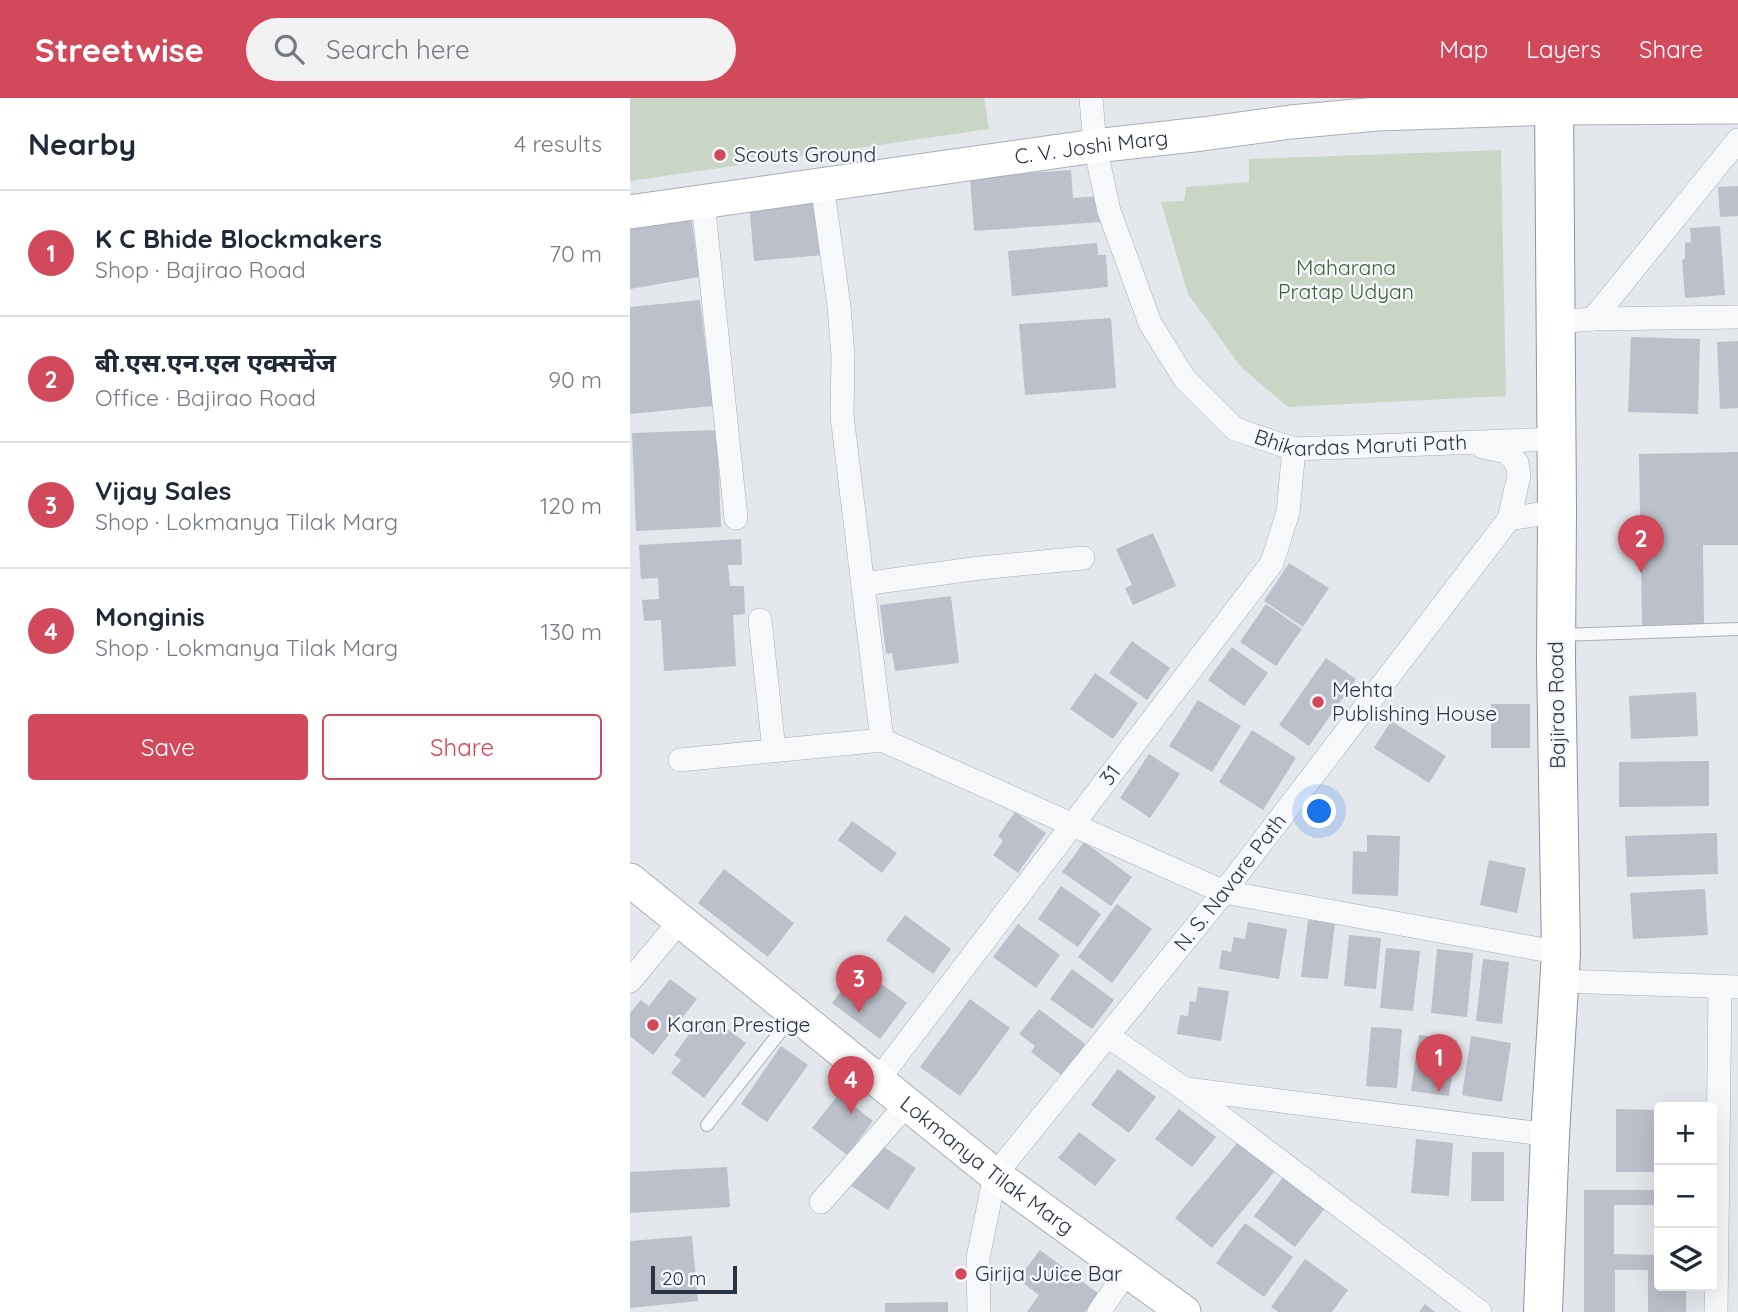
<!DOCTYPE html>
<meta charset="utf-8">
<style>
:root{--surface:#fff;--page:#f2f2f3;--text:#1f2937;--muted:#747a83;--line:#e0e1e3;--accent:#d1495b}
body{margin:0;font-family:Quicksand,"Noto Sans Devanagari",sans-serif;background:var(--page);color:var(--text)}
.controls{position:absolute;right:21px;bottom:21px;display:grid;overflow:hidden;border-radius:7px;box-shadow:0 7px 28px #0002}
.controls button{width:63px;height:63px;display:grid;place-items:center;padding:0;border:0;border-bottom:2px solid var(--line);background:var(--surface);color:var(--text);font:35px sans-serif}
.scale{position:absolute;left:21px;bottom:18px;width:86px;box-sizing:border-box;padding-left:7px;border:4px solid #2b3445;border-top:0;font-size:19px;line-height:24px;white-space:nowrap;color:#2b3445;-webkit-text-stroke:5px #f4f6f9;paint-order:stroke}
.you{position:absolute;left:690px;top:714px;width:24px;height:24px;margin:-18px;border:5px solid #fff;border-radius:50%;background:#1a73e8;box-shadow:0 0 0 10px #1a73e833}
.badge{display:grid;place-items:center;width:46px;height:46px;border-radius:50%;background:var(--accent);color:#fff;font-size:23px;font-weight:700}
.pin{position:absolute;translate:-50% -58px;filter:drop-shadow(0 2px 4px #0008)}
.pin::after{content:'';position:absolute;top:37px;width:24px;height:21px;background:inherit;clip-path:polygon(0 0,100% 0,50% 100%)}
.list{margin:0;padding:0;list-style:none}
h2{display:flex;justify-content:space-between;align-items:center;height:91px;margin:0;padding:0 28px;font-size:30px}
h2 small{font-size:23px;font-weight:400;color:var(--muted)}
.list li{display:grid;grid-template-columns:46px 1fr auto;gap:21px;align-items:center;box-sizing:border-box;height:126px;padding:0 28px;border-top:2px solid var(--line)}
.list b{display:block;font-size:26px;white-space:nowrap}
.list p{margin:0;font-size:23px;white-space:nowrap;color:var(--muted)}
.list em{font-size:23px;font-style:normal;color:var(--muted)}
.actions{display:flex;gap:14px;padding:21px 28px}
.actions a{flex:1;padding:16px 0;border:2px solid var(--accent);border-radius:7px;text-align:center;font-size:24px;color:var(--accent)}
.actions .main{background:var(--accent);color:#fff}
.icon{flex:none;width:38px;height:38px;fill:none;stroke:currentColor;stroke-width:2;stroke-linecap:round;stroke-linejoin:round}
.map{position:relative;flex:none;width:1108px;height:1214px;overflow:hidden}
header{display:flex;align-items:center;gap:42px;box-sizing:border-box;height:98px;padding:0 35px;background:var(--accent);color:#fff}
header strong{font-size:33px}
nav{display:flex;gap:38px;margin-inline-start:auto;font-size:24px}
.search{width:490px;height:63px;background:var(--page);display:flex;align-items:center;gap:18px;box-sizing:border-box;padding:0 24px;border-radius:38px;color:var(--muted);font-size:26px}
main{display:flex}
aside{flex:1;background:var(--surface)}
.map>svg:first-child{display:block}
</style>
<header>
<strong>Streetwise</strong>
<div class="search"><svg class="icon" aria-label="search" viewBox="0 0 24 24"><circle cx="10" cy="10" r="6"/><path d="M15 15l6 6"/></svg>Search here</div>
<nav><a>Map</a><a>Layers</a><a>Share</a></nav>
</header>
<main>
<aside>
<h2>Nearby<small>4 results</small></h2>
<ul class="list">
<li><span class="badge">1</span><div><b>K C Bhide Blockmakers</b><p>Shop · Bajirao Road</p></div><em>70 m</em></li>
<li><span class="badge">2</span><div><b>बी.एस.एन.एल एक्सचेंज</b><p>Office · Bajirao Road</p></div><em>90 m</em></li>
<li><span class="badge">3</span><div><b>Vijay Sales</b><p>Shop · Lokmanya Tilak Marg</p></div><em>120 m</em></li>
<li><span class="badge">4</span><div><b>Monginis</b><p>Shop · Lokmanya Tilak Marg</p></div><em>130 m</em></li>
</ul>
<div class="actions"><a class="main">Save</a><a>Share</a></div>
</aside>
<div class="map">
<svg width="1108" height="1214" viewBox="0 0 1108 1214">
<rect width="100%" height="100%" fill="#e4e7ec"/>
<g fill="#c9d6c5">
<polygon points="0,0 354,0 359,31 0,83"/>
<polygon points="871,52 876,298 658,309 611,269 558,196 531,104 554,103 556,89 619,84 619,61"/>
</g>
<g fill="#bbc0ca" fill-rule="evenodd">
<polygon points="441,72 443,100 469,98 471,124 344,133 340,79"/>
<polygon points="1108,88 1108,118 1090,119 1088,89"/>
<polygon points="188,99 194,157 124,163 119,104"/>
<polygon points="61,116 69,179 0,191 0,125"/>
<polygon points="1090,128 1095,197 1055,200 1052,162 1055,161 1055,145 1061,144 1060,130"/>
<polygon points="467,145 468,157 476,157 478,189 382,198 378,153"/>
<polygon points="70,202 83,308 0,316 0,209"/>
<polygon points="481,220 486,290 395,297 389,226"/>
<polygon points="1001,239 1070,241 1068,316 998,314"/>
<polygon points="1108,243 1108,310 1090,311 1087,244"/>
<polygon points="87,332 91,429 6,433 2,335"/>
<polygon points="1108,354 1108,447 1073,447 1074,526 1012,527 1009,356"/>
<polygon points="523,435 546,488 503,507 495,490 502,487 486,451"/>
<polygon points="111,441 112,467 98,467 100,488 114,488 115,516 103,517 106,568 34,573 31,522 14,523 12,502 29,501 28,480 11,481 9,447"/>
<polygon points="659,465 699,490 673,529 634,503"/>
<polygon points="321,498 329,565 265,573 262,555 256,556 250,507"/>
<polygon points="636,506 672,531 646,568 610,544"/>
<polygon points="502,543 540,570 517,602 479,575"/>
<polygon points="602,549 638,575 614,608 578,582"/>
<polygon points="696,560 726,581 679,648 649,627"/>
<polygon points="465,575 508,605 483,641 440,611"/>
<polygon points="1066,594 1068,638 1001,641 999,598"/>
<polygon points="568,602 611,628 582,674 539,648"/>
<rect x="861" y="606" width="39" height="44"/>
<polygon points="761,623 816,658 799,685 744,650"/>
<polygon points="622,632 666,660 633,712 589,684"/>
<polygon points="519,656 550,676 520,720 490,700"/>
<polygon points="1079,663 1079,708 989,709 989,664"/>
<polygon points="385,714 416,735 388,775 363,757 373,743 368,738"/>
<polygon points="222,723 267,755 252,775 208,742"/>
<polygon points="1087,735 1088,776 997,779 995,738"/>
<polygon points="737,737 770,738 768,798 722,796 723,753 737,754"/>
<polygon points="454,744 502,779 481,808 432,774"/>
<polygon points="859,762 896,770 887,815 850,807"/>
<polygon points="94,771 164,825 138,859 68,805"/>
<polygon points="431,788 471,816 448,849 408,821"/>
<polygon points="1075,791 1078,837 1003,841 1000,795"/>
<polygon points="487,806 522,831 482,885 448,859"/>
<polygon points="275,817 321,851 303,876 256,842"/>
<polygon points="678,822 705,825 698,881 671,879"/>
<polygon points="618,824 657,831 649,881 589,871 592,852 601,854 604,839 615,841"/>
<polygon points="388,826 430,857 406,890 363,859"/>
<polygon points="719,837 751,840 746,891 714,888"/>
<polygon points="756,850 790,853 783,913 750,910"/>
<polygon points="807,851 843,855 837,919 801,915"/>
<polygon points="853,861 879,864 872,926 846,923"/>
<polygon points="229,869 277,905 250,941 202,905"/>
<polygon points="442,871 484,902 462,931 420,901"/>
<polygon points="40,881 67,901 23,957 0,938 0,915 11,902 19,908"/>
<polygon points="568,889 599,893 591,943 547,936 550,917 558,918 560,903 566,904"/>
<polygon points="340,901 380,930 330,998 290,969"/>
<polygon points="409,911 458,948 445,965 442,963 431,977 401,954 405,948 389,936"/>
<polygon points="77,924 88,933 92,927 116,945 74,1000 41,975 51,962 44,957 66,927 72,931"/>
<polygon points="741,929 772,931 767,990 736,988"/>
<polygon points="789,937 827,942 819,998 781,993"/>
<polygon points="841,938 881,945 872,1004 832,997"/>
<polygon points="151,948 178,967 137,1024 111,1006"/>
<polygon points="488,971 526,999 499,1035 461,1007"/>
<polygon points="209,996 243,1023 217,1057 182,1030"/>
<polygon points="549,1011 586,1039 562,1069 525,1041"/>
<polygon points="986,1011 1029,1012 1029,1074 986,1074"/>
<polygon points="449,1034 486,1062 465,1088 428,1060"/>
<polygon points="786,1041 823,1045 819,1098 781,1095"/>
<polygon points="608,1044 645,1073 582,1150 545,1120"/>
<polygon points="248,1045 286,1070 258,1112 220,1087"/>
<polygon points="842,1054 874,1054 874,1103 841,1103"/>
<polygon points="97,1069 100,1109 0,1115 0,1074"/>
<polygon points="654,1078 695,1110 665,1149 624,1118"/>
<path d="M954,1092H1029V1188H1056V1214H1018V1172H985V1214H954ZM984,1107H1026V1157L984,1156Z"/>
<polygon points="615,1125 663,1159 634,1199 586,1165"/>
<polygon points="62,1138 68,1203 0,1210 0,1143"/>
<polygon points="410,1152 469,1196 455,1214 397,1214 409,1197 388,1181"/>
<polygon points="675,1161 718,1192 702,1214 648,1214 641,1209"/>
<polygon points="318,1204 318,1214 255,1214 255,1205"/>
<polygon points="795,1206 805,1214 789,1214"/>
</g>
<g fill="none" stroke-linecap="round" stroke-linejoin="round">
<defs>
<g id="lane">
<polyline points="930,537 1108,531"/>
<polyline points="77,1027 165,915"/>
</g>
<g id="street">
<path id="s1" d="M461,0L465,48L479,113L520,225L554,280L605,331L664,351L927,341"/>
<polyline points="192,86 209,208 213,258 212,318 252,642"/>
<polyline points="73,103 106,420"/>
<polyline points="963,221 1108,42"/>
<polyline points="925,224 963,221 1108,219"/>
<polyline points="853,349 876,354 887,365 889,378 879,421"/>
<polyline points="233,486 350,470 453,460"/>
<polyline points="130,522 144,652"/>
<polyline points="50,662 252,642 594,794 931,855"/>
<polyline points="0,883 50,823"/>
<polyline points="931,883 1108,889"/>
<polyline points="478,938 553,990 850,1214"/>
<path id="s2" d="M248,982L642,465L658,414L664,351"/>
<polyline points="556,991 920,1037"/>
<polyline points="191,1104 277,1006"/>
<path id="s3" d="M349,1214L348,1160L365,1077L594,794L879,421L927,413"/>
<polyline points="469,1214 497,1173"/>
<polyline points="1086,1214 1090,889"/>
</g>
<g id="secondary">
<path id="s4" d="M0,114L465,48L572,36L661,24L747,16L923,10L1108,9"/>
<path id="s5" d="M0,782L365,1077L554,1214"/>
</g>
<polyline id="highway" points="913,1214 920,1037 931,855 926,562 927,413 924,0"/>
</defs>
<use href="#lane" stroke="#a9aeb7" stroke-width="14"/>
<use href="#street" stroke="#a9aeb7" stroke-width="24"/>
<use href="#secondary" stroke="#a9aeb7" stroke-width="35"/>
<use href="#highway" stroke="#8b94a3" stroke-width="40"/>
<use href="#lane" stroke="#f7f8fa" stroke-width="12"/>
<use href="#street" stroke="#f7f8fa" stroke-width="23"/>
<use href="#secondary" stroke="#fff" stroke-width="33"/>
<use href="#highway" stroke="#fff" stroke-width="38"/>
</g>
<g fill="#d1495b" stroke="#f4f6f9" stroke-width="2.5">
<circle cx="90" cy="57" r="7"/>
<circle cx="688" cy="604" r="7"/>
<circle cx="23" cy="927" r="7"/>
<circle cx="331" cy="1176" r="7"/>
</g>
<g text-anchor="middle" stroke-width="5" stroke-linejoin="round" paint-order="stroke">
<g font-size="21" fill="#2b3445" stroke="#f4f6f9">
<text dy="7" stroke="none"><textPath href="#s4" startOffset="466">C. V. Joshi Marg</textPath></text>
<text dy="7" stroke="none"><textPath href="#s1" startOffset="499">Bhikardas Maruti Path</textPath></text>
<text transform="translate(927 607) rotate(-91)" y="7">Bajirao Road</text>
<text dy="7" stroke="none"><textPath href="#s2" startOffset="383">31</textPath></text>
<text dy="7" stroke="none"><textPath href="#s3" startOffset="514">N. S. Navare Path</textPath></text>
<text dy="7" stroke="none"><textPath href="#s5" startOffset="457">Lokmanya Tilak Marg</textPath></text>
</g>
<g font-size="21" fill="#2b3445" stroke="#f4f6f9" text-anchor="start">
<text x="104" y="64">Scouts Ground</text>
<text x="702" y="599">Mehta<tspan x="702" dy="24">Publishing House</tspan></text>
<text x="37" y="934">Karan Prestige</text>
<text x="345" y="1183">Girija Juice Bar</text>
</g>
<g font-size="21" fill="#3f6138" stroke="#f4f6f9">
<text x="716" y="177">Maharana<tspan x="716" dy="24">Pratap Udyan</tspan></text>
</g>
</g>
</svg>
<div class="controls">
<button>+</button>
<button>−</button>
<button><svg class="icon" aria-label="layers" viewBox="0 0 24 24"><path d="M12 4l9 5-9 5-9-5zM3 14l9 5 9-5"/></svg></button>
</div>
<div class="scale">20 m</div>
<div class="you"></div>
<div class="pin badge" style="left:809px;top:994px">1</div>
<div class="pin badge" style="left:1011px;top:475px">2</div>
<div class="pin badge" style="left:229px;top:915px">3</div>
<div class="pin badge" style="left:221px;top:1016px">4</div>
</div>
</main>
